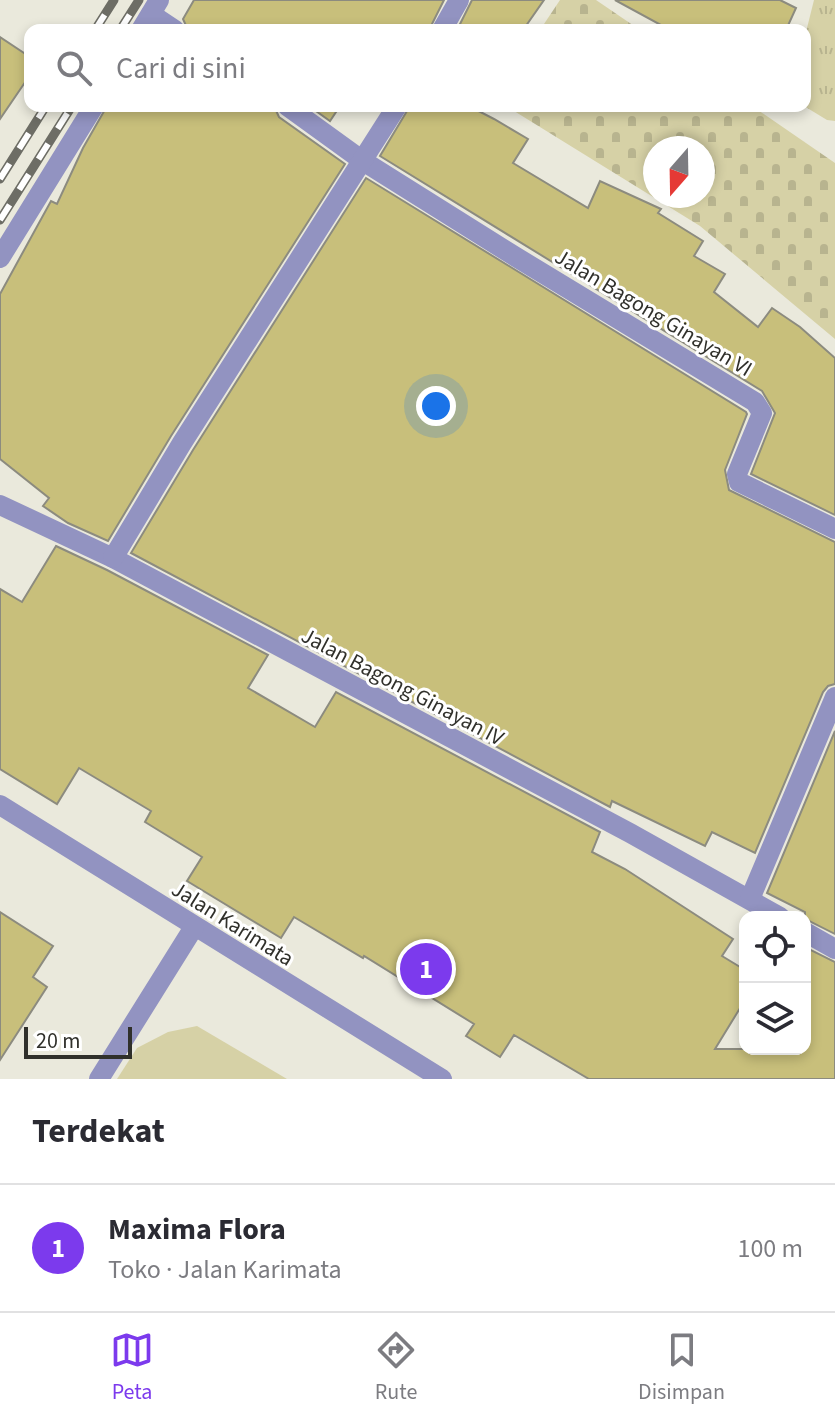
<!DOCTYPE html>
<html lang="id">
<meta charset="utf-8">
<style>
:root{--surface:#fff;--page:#f7f7f7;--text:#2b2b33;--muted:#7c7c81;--line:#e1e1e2;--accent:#7c3aed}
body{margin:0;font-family:"Source Sans 3",sans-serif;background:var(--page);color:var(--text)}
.controls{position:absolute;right:24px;bottom:24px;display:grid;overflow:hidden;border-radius:16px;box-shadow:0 4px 12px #0003}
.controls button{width:72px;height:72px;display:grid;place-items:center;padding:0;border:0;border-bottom:2px solid var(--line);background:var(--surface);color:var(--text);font:40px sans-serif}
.compass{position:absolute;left:643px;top:136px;width:72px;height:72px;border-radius:50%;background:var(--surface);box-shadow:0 4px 12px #0003;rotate:200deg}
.scale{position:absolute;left:24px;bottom:20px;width:108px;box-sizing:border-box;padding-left:8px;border:4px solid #30302b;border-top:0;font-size:22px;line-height:28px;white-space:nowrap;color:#30302b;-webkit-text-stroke:6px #fff;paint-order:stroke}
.you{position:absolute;left:436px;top:406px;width:28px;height:28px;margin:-20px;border:6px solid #fff;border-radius:50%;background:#1a73e8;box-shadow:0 0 0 12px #1a73e833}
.badge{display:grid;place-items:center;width:52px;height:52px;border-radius:50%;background:var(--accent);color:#fff;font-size:26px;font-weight:700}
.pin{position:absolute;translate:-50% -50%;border:4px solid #fff;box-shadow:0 2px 8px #0006}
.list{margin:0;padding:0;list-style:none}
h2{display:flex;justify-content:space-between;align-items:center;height:104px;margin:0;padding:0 32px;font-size:34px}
h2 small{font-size:26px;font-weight:400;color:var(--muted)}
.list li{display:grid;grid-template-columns:52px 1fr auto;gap:24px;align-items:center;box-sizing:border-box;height:128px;padding:0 32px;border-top:2px solid var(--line)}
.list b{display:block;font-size:30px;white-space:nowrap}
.list p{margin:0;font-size:26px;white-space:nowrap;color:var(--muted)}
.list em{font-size:26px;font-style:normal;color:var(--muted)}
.icon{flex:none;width:44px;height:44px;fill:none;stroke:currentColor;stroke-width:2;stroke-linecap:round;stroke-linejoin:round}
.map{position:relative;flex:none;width:835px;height:1079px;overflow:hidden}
.search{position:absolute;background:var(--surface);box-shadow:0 4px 12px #0003;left:24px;right:24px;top:24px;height:88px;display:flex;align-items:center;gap:20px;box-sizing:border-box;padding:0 28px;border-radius:16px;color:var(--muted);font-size:30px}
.sheet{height:232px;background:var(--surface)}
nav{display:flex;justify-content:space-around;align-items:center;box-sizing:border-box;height:112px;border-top:2px solid var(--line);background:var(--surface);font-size:22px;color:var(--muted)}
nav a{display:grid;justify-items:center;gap:4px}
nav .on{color:var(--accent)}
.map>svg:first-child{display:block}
</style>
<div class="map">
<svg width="835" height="1079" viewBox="0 0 835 1079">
<defs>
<pattern id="grass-tufts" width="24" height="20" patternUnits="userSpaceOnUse" patternTransform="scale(2)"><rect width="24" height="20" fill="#d6d1a6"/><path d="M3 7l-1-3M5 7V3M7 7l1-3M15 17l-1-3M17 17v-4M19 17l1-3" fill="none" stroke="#b8b48f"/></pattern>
<pattern id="cemetery-stones" width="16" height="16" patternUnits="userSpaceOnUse" patternTransform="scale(2)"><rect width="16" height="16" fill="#d6d1a6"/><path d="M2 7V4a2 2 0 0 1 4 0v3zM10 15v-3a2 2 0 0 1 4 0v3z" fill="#b8b48f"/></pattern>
</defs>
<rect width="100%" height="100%" fill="#eae9dc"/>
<polygon fill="url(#grass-tufts)" points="814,0 835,0 835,121 827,120 804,106 805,36"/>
<g fill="url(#cemetery-stones)" fill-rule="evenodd">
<polygon points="560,0 596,0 640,30 540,30"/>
<path d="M506,106H752L835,163V339L700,226ZM655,148H703V196H655Z"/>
</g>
<polygon fill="#d6d1a6" points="197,1026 287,1079 117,1079 137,1048 168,1032"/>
<g fill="#c8bf7b" stroke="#8c8b7f" stroke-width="2">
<polygon points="194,0 444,0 429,30 188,30 183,19"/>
<polygon points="472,0 544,0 523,30 457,30"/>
<polygon points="615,0 780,0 796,8 786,30 670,30"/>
<polygon points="0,37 30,57 30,75 0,119"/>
<polygon points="107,106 274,106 279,117 345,164 171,436 108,541 68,523 43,506 49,498 0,459 0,294 51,201 57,204 83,148"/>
<polygon points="309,106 340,106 330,121"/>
<polygon points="410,106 469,106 494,119 528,139 513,163 588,208 600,181 661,209 658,213 703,241 694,256 725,274 714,292 758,327 772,308 800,327 835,358 835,515 751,474 775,413 762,391 380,156"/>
<polygon points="366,178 746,412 747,414 725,470 729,490 835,542 835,684 828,686 823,692 755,853 712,832 705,846 612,801 610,807 131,553 193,450"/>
<polygon points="56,546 107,570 268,655 248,688 315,727 336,692 600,832 592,852 625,869 733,939 722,956 745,970 745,1000 715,1049 805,1049 805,947 835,962 835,1079 589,1079 514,1035 500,1057 466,1036 474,1024 364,956 363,958 294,917 281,938 187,881 202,857 145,822 151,811 79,768 57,804 0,769 0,589 22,602"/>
<polygon points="835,731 835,934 805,919 805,912 767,893"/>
<polygon points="0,912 53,946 33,977 47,987 0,1060"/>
</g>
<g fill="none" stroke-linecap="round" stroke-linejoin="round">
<g stroke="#9293c1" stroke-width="20">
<polyline points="151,14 175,30"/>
<polyline points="141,30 159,0"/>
<polyline points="442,30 459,0"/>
<polyline points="287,106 363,161 516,257 755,402 762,413 737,474 739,482 835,529"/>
<polyline points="0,258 94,106"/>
<polyline points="0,505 113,558 630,833 780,917"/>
<polyline points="113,558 182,443 397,106"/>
<polyline points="0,805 442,1079"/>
<polyline points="750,899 835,697"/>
<polyline points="805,932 835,949"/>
<polyline points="99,1079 194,927"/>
</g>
<defs>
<g id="rail">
<polyline points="95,30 114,0"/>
<polyline points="120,30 139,0"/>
<polyline points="0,179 46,106"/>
<polyline points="0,220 72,106"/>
</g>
</defs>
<use href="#rail" stroke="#6d6d65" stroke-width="9"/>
<use href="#rail" stroke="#fff" stroke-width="6" stroke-dasharray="18" stroke-linecap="butt"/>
</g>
<g text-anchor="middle" stroke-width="6" stroke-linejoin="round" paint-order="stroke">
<g font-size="22" fill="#30302b" stroke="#fff">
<text transform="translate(654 312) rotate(31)" y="8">Jalan Bagong Ginayan VI</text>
<text transform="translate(403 686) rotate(28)" y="8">Jalan Bagong Ginayan IV</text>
<text transform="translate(233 923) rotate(32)" y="8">Jalan Karimata</text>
</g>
</g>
</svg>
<div class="controls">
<button><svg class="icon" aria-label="locate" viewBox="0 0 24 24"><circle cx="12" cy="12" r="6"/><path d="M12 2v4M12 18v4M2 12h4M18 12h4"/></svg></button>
<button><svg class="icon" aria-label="layers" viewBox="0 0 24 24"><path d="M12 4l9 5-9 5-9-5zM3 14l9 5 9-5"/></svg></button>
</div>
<svg class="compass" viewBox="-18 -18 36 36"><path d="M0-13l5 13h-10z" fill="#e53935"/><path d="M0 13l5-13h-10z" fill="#7c7c81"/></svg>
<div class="scale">20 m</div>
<div class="you"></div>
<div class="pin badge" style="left:426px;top:969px">1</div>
<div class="search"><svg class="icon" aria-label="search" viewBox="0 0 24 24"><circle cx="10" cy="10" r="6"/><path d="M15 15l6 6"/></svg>Cari di sini</div>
</div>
<section class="sheet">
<h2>Terdekat<small></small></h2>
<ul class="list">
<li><span class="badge">1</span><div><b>Maxima Flora</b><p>Toko · Jalan Karimata</p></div><em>100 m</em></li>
</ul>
</section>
<nav>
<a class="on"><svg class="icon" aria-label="map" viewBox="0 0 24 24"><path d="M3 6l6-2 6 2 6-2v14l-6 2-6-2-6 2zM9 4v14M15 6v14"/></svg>Peta</a>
<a><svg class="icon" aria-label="directions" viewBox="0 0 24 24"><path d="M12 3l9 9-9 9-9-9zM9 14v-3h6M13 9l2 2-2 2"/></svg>Rute</a>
<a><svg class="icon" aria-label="saved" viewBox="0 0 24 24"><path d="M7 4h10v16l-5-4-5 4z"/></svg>Disimpan</a>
</nav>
